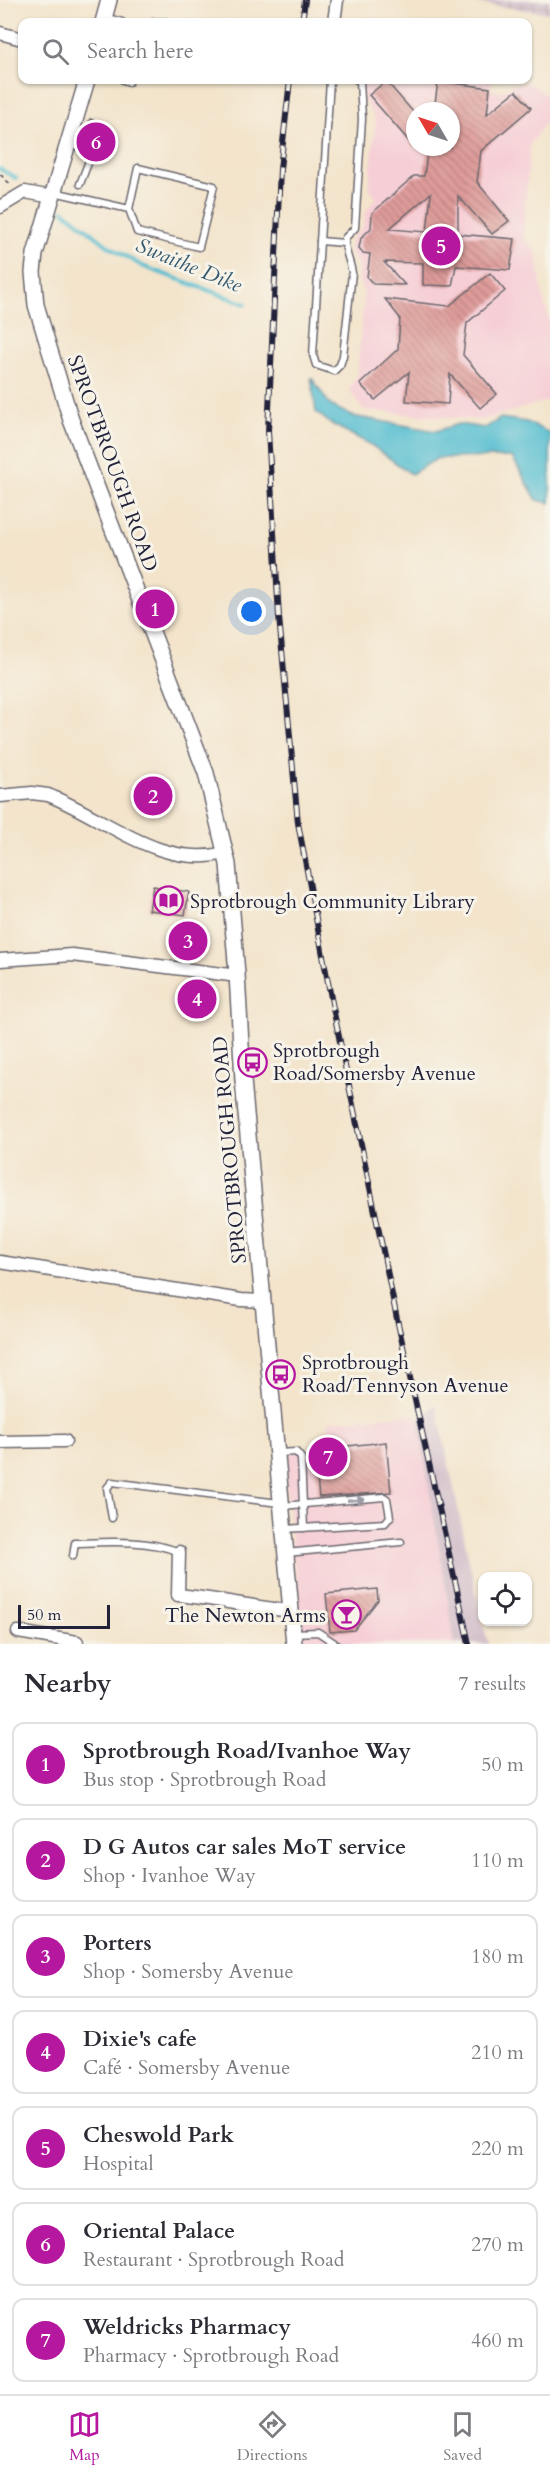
<!DOCTYPE html>
<meta charset="utf-8">
<style>
:root{--surface:#fff;--page:#f7f7f7;--text:#2b2b33;--muted:#7c7c81;--line:#e1e1e2;--accent:#b5179e}
body{margin:0;font-family:Cardo,serif;background:var(--page);color:var(--text)}
.controls{position:absolute;right:18px;bottom:18px;display:grid;overflow:hidden;border-radius:12px;box-shadow:0 2px 4px #0004}
.controls button{width:54px;height:54px;display:grid;place-items:center;padding:0;border:0;border-bottom:2px solid var(--line);background:var(--surface);color:var(--text);font:30px sans-serif}
.compass{position:absolute;left:406px;top:102px;width:54px;height:54px;border-radius:50%;background:var(--surface);box-shadow:0 2px 4px #0004;rotate:309deg}
.scale{position:absolute;left:18px;bottom:15px;width:92px;box-sizing:border-box;padding-left:6px;border:3px solid #22223b;border-top:0;font-size:16px;line-height:21px;white-space:nowrap;color:#22223b;-webkit-text-stroke:4px #f7f3e8;paint-order:stroke}
.you{position:absolute;left:252px;top:612px;width:21px;height:21px;margin:-15px;border:4px solid #fff;border-radius:50%;background:#1a73e8;box-shadow:0 0 0 9px #1a73e833}
.badge{display:grid;place-items:center;width:39px;height:39px;border-radius:50%;background:var(--accent);color:#fff;font-size:20px;font-weight:700}
.pin{position:absolute;translate:-50% -50%;border:3px solid #fff;box-shadow:0 2px 6px #0006}
.list{margin:0;padding:0;list-style:none}
h2{display:flex;justify-content:space-between;align-items:center;height:78px;margin:0;padding:0 24px;font-size:26px}
h2 small{font-size:20px;font-weight:400;color:var(--muted)}
.list li{display:grid;grid-template-columns:39px 1fr auto;gap:18px;align-items:center;box-sizing:border-box;height:84px;margin:0 12px 12px;padding:0 12px;border:2px solid var(--line);border-radius:12px}
.list b{display:block;font-size:22px;white-space:nowrap}
.list p{margin:0;font-size:20px;white-space:nowrap;color:var(--muted)}
.list em{font-size:20px;font-style:normal;color:var(--muted)}
.icon{flex:none;width:33px;height:33px;fill:none;stroke:currentColor;stroke-width:2;stroke-linecap:round;stroke-linejoin:round}
.map{position:relative;flex:none;width:550px;height:1644px;overflow:hidden}
.search{position:absolute;background:var(--surface);box-shadow:0 2px 4px #0004;left:18px;right:18px;top:18px;height:66px;display:flex;align-items:center;gap:15px;box-sizing:border-box;padding:0 21px;border-radius:12px;color:var(--muted);font-size:22px}
.sheet{height:750px;background:var(--surface)}
nav{display:flex;justify-content:space-around;align-items:center;box-sizing:border-box;height:84px;border-top:2px solid var(--line);background:var(--surface);font-size:16px;color:var(--muted)}
nav a{display:grid;justify-items:center;gap:3px}
nav .on{color:var(--accent)}
.map>svg:first-child{display:block}
</style>
<div class="map">
<svg width="550" height="1644" viewBox="0 0 550 1644">
<defs>
<pattern id="industrial-grid" width="8" height="8" patternUnits="userSpaceOnUse" patternTransform="scale(1.5)"><rect width="8" height="8" fill="#d1bdc9"/><path d="M0 4h8M4 0v8" fill="none" stroke="#b3a2ae"/></pattern>
<pattern id="building-back-hatch" width="6" height="6" patternUnits="userSpaceOnUse" patternTransform="scale(1.5)"><rect width="6" height="6" fill="#df9c9a"/><path d="M-1 5l2 2M0 0l6 6M5-1l2 2" fill="none" stroke="#b47f7f"/></pattern>
</defs>
<rect width="100%" height="100%" fill="#f7f3e8"/>
<filter id="ink" filterUnits="userSpaceOnUse"><feTurbulence type="fractalNoise" baseFrequency=".0167" numOctaves="2"/><feDisplacementMap in="SourceGraphic" scale="12" xChannelSelector="R" yChannelSelector="G"/><feConvolveMatrix kernelMatrix="1 2 1 2 8 2 1 2 1" color-interpolation-filters="sRGB"/></filter>
<filter id="wash" filterUnits="userSpaceOnUse"><feTurbulence type="fractalNoise" baseFrequency=".008" numOctaves="4" result="noise"/><feDisplacementMap in="SourceGraphic" scale="24" xChannelSelector="R" yChannelSelector="G"/><feGaussianBlur stdDeviation="1.35" result="paint"/><feColorMatrix in="noise" values="0 0 0 0 0 0 0 0 0 0 0 0 0 0 0 0 0 1.4 0 .05"/><feComposite in="paint" operator="in"/></filter>
<g filter="url(#wash)">
<rect width="100%" height="100%" fill="#f3e4cb"/>
<g fill="#f6cfd6" fill-rule="evenodd">
<path d="M364,80H492L491,90L503,91L517,83H529L550,98V115L530,144L523,235L537,254L543,299L550,322V400L482,420L363,410L349,389L357,377L364,294L358,278L359,265L350,252L351,239L363,227L365,212L376,198L369,187L376,120L363,98ZM415,111H451V147H415Z"/>
<polygon points="417,1414 455,1644 302,1644 283,1455 289,1452 332,1448 328,1421"/>
</g>
<polygon fill="url(#industrial-grid)" points="452,0 550,0 550,13"/>
<polygon fill="#d1bdc9" points="436,1404 482,1622 489,1644 455,1644 418,1421"/>
<polygon fill="#53bdd0" stroke="#3a7086" stroke-width="1.5" points="311,377 330,405 352,416 436,431 459,424 485,428 501,418 527,422 550,433 550,503 537,500 512,457 438,458 411,474 371,445 330,423 316,412"/>
<g fill="none" stroke-linecap="round" stroke-linejoin="round">
<g stroke="#53bdd0" stroke-width="4">
<polyline points="0,169 16,178"/>
<polyline points="63,210 107,245 142,266 246,304"/>
</g>
</g>
<g id="blocks">
<g fill="url(#building-back-hatch)" fill-rule="evenodd">
<polygon points="386,81 415,114 415,148 369,95"/>
<path d="M438,81L490,88L487,114L516,91L531,108L481,151L477,182L509,221L492,234L458,196V234L515,239L510,270L456,266L452,286L423,285V263L384,262L405,285L373,284L367,277L370,254L363,253L359,248L361,238L371,228L372,213L414,176H424L428,147H451V111H434ZM431,193L427,232L389,229Z"/>
<polygon points="90,119 114,129 105,151 81,142"/>
<polygon points="490,273 505,291 467,323 463,355 497,394 480,408 450,374 448,404 406,401 409,372 375,400 360,384 398,349 400,318 385,299 449,306"/>
<polygon points="153,886 189,892 185,915 149,910"/>
<polygon points="386,1442 391,1492 319,1497 316,1468 320,1467 318,1449"/>
<polygon points="377,1589 378,1600 354,1630 330,1632 326,1594"/>
</g>
</g>
</g>
<g filter="url(#ink)">
<use href="#blocks" fill-opacity="0" stroke="#6b666d" stroke-width="1.5"/>
<g fill="none" stroke-linecap="round" stroke-linejoin="round">
<defs>
<g id="service">
<polyline points="105,17 122,22"/>
<polyline points="154,22 167,22"/>
<polyline points="123,80 129,82"/>
<path d="M330,80L313,355L316,365L334,371L340,365L343,356L352,273C350,260 344,251 345,238L355,228L362,119L360,81L357,80"/>
<polyline points="69,143 92,153 80,184"/>
<polyline points="54,192 129,209 138,168 214,186 199,247 137,232 129,209"/>
<polyline points="320,241 345,243"/>
<polyline points="278,1453 296,1452 301,1458 304,1528"/>
<polyline points="282,1506 384,1497 387,1499 390,1517 385,1523 284,1529"/>
<polyline points="112,1518 107,1488 112,1482 279,1503"/>
<polyline points="286,1553 401,1542"/>
<path d="M73,1556L75,1543C108,1542 147,1539 179,1552"/>
<polyline points="293,1633 318,1632 336,1644"/>
</g>
<g id="minor">
<polyline points="334,22 337,0"/>
<polyline points="0,33 22,39"/>
<polyline points="0,207 25,192 52,197"/>
<path d="M0,796L32,793L48,795C105,817 160,870 225,853"/>
<polyline points="0,960 72,955 230,975 237,974"/>
<polyline points="0,1262 241,1300 263,1301"/>
<polyline points="0,1442 65,1441"/>
<path d="M179,1552L178,1595C216,1599 253,1607 291,1611"/>
<polyline points="18,1632 77,1642"/>
</g>
<g id="tertiary">
<polyline points="103,22 109,0"/>
<polyline points="87,80 35,254 33,272 36,305 71,420 206,773 228,864 237,974 243,1080 294,1644"/>
</g>
</defs>
<use href="#service" stroke="#6b666d" stroke-width="9"/>
<use href="#minor" stroke="#6b666d" stroke-width="15"/>
<use href="#tertiary" stroke="#6b666d" stroke-width="18"/>
<polyline stroke="#6b666d" stroke-width="2" stroke-dasharray="4.5 4.5" stroke-linecap="butt" points="0,174 11,185"/>
<use href="#service" stroke="#fff" stroke-width="6"/>
<use href="#minor" stroke="#fff" stroke-width="12"/>
<use href="#tertiary" stroke="#fff" stroke-width="15"/>
<defs>
<g id="rail">
<polyline points="302,22 305,0"/>
<polyline points="290,80 280,169 268,431 279,617 298,823 331,998 397,1319 469,1644"/>
</g>
</defs>
<use href="#rail" stroke="#22223b" stroke-width="6"/>
<use href="#rail" stroke="#f7f3e8" stroke-width="4" stroke-dasharray="11" stroke-linecap="butt"/>
</g>
<defs><path id="oneway-solid" d="M-6-.8H1V-3.2L6.5 0L1 3.2V.8H-6Z" transform="scale(1.5)"/></defs>
<use fill="#9c9ca7" href="#oneway-solid" transform="translate(356 1500) rotate(-5)"/>
</g>
<defs>
<symbol id="library-ring" viewBox="-11 -11 22 22"><circle r="9.5" fill="#f7f3e8" stroke="#b5179e" stroke-width="1.5"/><path d="M-6-4Q-3-5.5-.7-3.5V5Q-3 3-6 4ZM6-4Q3-5.5 .7-3.5V5Q3 3 6 4Z" fill="#b5179e"/></symbol>
<symbol id="bus-ring" viewBox="-11 -11 22 22"><circle r="9.5" fill="#f7f3e8" stroke="#b5179e" stroke-width="1.5"/><path d="M-5-6H5V4H4V6H2V4H-2V6H-4V4H-5ZM-3.5-4V0h7V-4ZM-3.5 1.2v1.5H-2V1.2ZM2 1.2v1.5H3.5V1.2Z" fill="#b5179e"/></symbol>
<symbol id="bar-ring" viewBox="-11 -11 22 22"><circle r="9.5" fill="#f7f3e8" stroke="#b5179e" stroke-width="1.5"/><path d="M-6-5H6L.8 .8V4.5H3.5V6h-7V4.5H-.8V.8Z" fill="#b5179e"/></symbol>
</defs>
<g fill-rule="evenodd">
<use href="#library-ring" x="152" y="884" width="33" height="33"/>
<use href="#bus-ring" x="236" y="1046" width="33" height="33"/>
<use href="#bus-ring" x="264" y="1358" width="33" height="33"/>
<use href="#bar-ring" x="330" y="1598" width="33" height="33"/>
</g>
<g text-anchor="middle" stroke-width="6" stroke-linejoin="round" paint-order="stroke">
<g font-size="20" fill="#22223b" stroke="#f7f3e8">
<text transform="translate(113 463) rotate(70)" y="7">SPROTBROUGH ROAD</text>
<text transform="translate(229 1150) rotate(-95)" y="7">SPROTBROUGH ROAD</text>
</g>
<g font-size="20" fill="#22223b" stroke="#f7f3e8" text-anchor="start">
<text x="190" y="908">Sprotbrough Community Library</text>
<text x="273" y="1057">Sprotbrough<tspan x="273" dy="23">Road/Somersby Avenue</tspan></text>
<text x="302" y="1369">Sprotbrough<tspan x="302" dy="23">Road/Tennyson Avenue</tspan></text>
<text x="326" y="1622" text-anchor="end">The Newton Arms</text>
</g>
<g font-size="21" font-style="italic" fill="#33586f" stroke="#f7f3e8">
<text transform="translate(189 265) rotate(22)" y="7">Swaithe Dike</text>
</g>
</g>
</svg>
<div class="controls">
<button><svg class="icon" aria-label="locate" viewBox="0 0 24 24"><circle cx="12" cy="12" r="6"/><path d="M12 2v4M12 18v4M2 12h4M18 12h4"/></svg></button>
</div>
<svg class="compass" viewBox="-18 -18 36 36"><path d="M0-13l5 13h-10z" fill="#e53935"/><path d="M0 13l5-13h-10z" fill="#7c7c81"/></svg>
<div class="scale">50 m</div>
<div class="you"></div>
<div class="pin badge" style="left:155px;top:609px">1</div>
<div class="pin badge" style="left:153px;top:796px">2</div>
<div class="pin badge" style="left:188px;top:941px">3</div>
<div class="pin badge" style="left:197px;top:999px">4</div>
<div class="pin badge" style="left:441px;top:246px">5</div>
<div class="pin badge" style="left:96px;top:142px">6</div>
<div class="pin badge" style="left:328px;top:1457px">7</div>
<div class="search"><svg class="icon" aria-label="search" viewBox="0 0 24 24"><circle cx="10" cy="10" r="6"/><path d="M15 15l6 6"/></svg>Search here</div>
</div>
<section class="sheet">
<h2>Nearby<small>7 results</small></h2>
<ul class="list">
<li><span class="badge">1</span><div><b>Sprotbrough Road/Ivanhoe Way</b><p>Bus stop · Sprotbrough Road</p></div><em>50 m</em></li>
<li><span class="badge">2</span><div><b>D G Autos car sales MoT service</b><p>Shop · Ivanhoe Way</p></div><em>110 m</em></li>
<li><span class="badge">3</span><div><b>Porters</b><p>Shop · Somersby Avenue</p></div><em>180 m</em></li>
<li><span class="badge">4</span><div><b>Dixie's cafe</b><p>Café · Somersby Avenue</p></div><em>210 m</em></li>
<li><span class="badge">5</span><div><b>Cheswold Park</b><p>Hospital</p></div><em>220 m</em></li>
<li><span class="badge">6</span><div><b>Oriental Palace</b><p>Restaurant · Sprotbrough Road</p></div><em>270 m</em></li>
<li><span class="badge">7</span><div><b>Weldricks Pharmacy</b><p>Pharmacy · Sprotbrough Road</p></div><em>460 m</em></li>
</ul>
</section>
<nav>
<a class="on"><svg class="icon" aria-label="map" viewBox="0 0 24 24"><path d="M3 6l6-2 6 2 6-2v14l-6 2-6-2-6 2zM9 4v14M15 6v14"/></svg>Map</a>
<a><svg class="icon" aria-label="directions" viewBox="0 0 24 24"><path d="M12 3l9 9-9 9-9-9zM9 14v-3h6M13 9l2 2-2 2"/></svg>Directions</a>
<a><svg class="icon" aria-label="saved" viewBox="0 0 24 24"><path d="M7 4h10v16l-5-4-5 4z"/></svg>Saved</a>
</nav>
